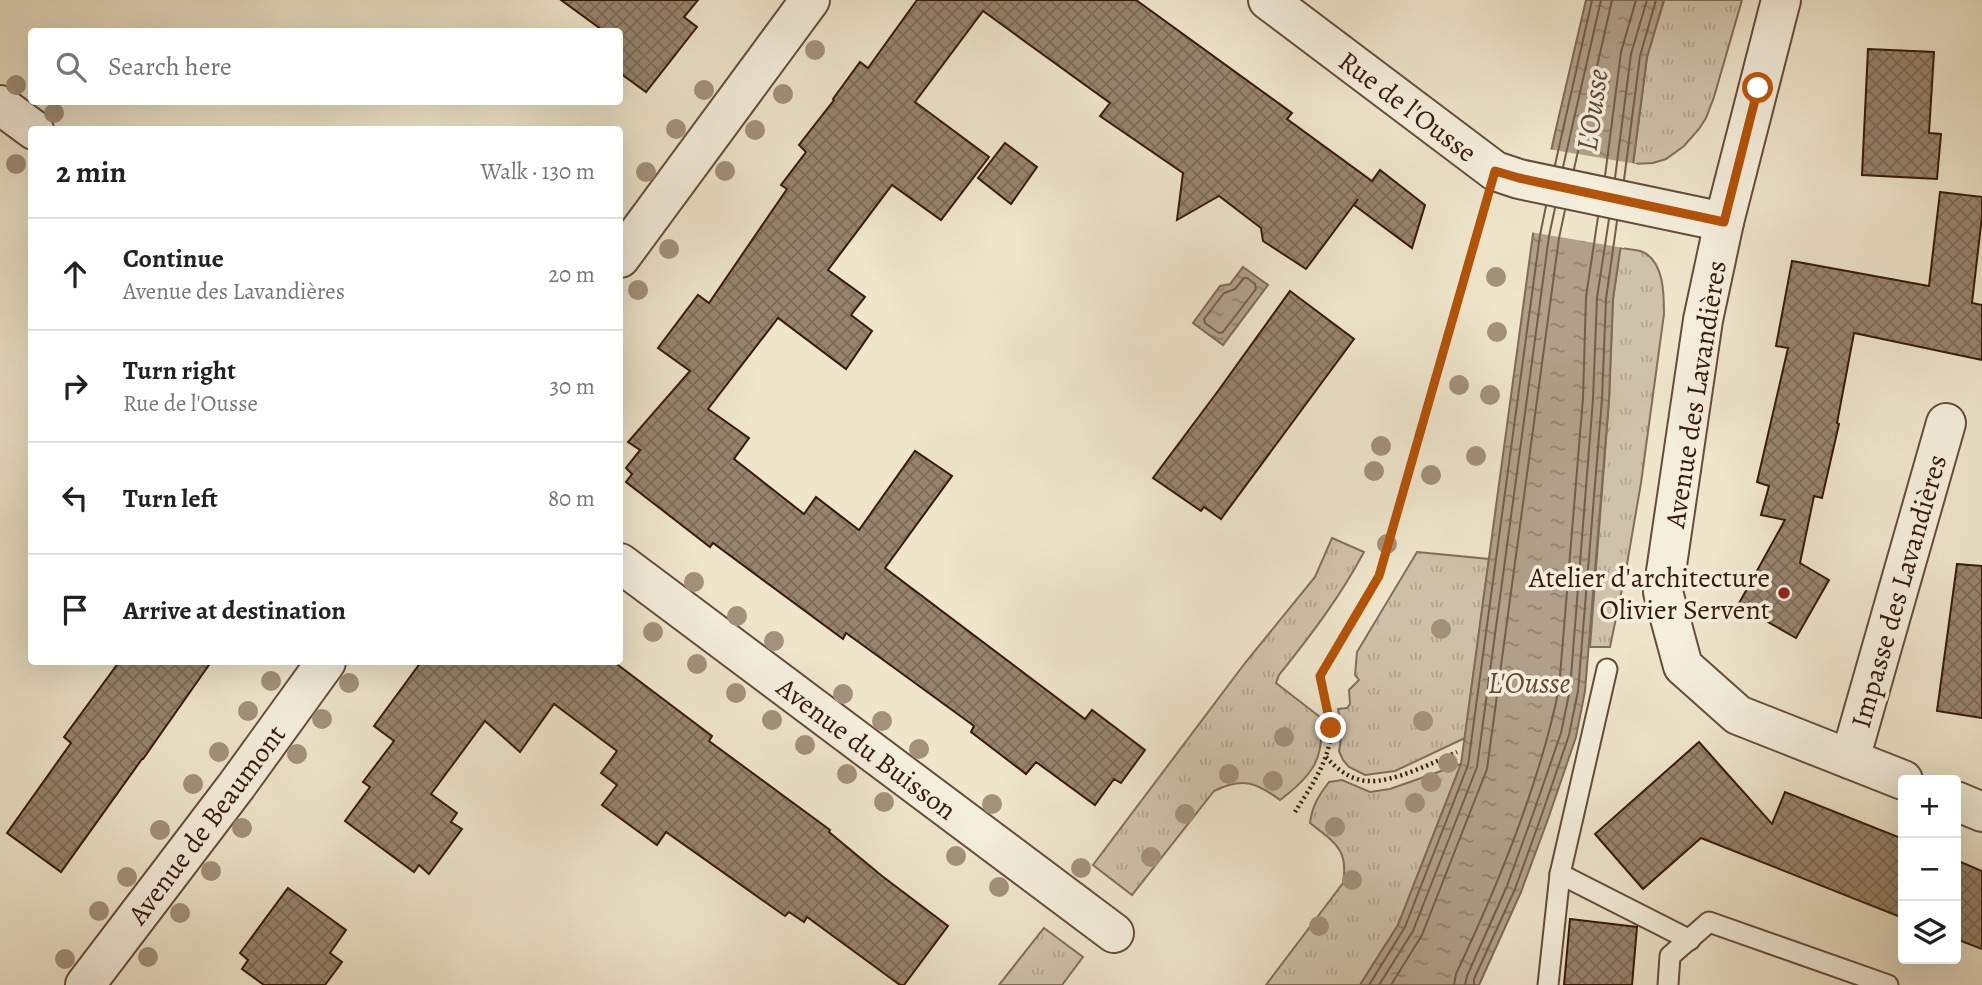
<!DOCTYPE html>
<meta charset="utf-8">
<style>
:root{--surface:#fff;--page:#f2f2f2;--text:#222;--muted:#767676;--line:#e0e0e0}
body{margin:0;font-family:Alegreya,serif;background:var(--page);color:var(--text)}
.controls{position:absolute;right:21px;bottom:21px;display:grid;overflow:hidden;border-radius:7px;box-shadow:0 7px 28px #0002}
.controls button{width:63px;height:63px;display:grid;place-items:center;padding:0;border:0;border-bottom:2px solid var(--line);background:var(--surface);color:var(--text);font:35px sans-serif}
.stop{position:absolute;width:21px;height:21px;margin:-16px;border:5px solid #b45309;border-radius:50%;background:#fff}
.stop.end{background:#b45309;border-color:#fff;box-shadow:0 2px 7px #0008}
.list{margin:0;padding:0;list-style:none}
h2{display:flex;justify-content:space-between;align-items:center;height:91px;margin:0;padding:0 28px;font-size:30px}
h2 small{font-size:23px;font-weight:400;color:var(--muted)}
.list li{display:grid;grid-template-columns:46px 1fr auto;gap:21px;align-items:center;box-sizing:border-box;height:112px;padding:0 28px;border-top:2px solid var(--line)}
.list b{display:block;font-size:26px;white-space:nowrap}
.list p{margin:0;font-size:23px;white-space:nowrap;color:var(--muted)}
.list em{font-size:23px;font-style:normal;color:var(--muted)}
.icon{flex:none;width:38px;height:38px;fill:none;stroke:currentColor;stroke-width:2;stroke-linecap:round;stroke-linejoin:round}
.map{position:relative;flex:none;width:1982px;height:985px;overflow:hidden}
.search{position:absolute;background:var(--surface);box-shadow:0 7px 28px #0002;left:28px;top:28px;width:595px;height:77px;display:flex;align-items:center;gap:18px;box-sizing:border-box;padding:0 24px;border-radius:7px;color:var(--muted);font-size:26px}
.panel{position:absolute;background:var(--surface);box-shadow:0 7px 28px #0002;left:28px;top:126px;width:595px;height:539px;border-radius:7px}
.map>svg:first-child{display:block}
</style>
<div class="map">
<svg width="1982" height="985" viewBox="0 0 1982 985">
<defs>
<pattern id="grass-tufts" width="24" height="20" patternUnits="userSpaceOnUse" patternTransform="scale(1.75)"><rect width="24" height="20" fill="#cfc2aa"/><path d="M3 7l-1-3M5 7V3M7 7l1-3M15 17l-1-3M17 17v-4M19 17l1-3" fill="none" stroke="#b2a691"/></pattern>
<pattern id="water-ripples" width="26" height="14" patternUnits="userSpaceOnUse" patternTransform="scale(1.75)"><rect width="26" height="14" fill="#b0a089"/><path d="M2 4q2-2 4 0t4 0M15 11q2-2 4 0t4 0" fill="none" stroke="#90826e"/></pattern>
<pattern id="building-cross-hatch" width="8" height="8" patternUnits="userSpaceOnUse" patternTransform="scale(1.75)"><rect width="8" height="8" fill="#97846d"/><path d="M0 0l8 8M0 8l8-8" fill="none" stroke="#7c6b58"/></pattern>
</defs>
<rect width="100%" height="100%" fill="#eee5cb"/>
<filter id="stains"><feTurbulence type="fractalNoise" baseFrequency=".00286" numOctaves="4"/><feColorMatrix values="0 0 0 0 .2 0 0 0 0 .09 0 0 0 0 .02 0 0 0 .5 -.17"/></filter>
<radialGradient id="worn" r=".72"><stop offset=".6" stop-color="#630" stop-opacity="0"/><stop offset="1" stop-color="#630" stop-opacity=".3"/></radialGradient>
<g fill="url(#grass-tufts)" stroke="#846e59" stroke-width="2">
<polygon points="1664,0 1742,0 1714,97 1706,118 1699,129 1684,146 1666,159 1653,163 1633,164 1647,57"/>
<path d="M1620,248C1627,249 1636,249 1643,252C1664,262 1664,294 1664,314L1641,483L1626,570L1610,647H1590L1609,400L1613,299Z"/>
<path d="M1332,538L1364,552C1340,597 1311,635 1279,675L1276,683L1320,717C1326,758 1312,776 1280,800C1256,782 1242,777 1214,791L1132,895L1093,865L1245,663L1315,577Z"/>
<polygon points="1417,552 1489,559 1465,738 1395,771 1365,775 1349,767 1343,760 1339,751 1342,732 1338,709 1347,708 1350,704 1349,690 1359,680 1355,675 1357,652"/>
<path d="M1461,764L1398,925L1360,985H1266L1343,883C1349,849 1334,842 1310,823C1312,806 1319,795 1329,782L1342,780L1370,792L1390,789Z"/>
<polygon points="1044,928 1083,957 1062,985 999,985"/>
</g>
<g fill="url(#water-ripples)" stroke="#806a55" stroke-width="2">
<polygon points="1586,0 1664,0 1647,57 1633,164 1613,299 1609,400 1585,691 1576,737 1548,819 1521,892 1479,985 1360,985 1398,925 1461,764 1533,234 1555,133"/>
<polygon points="1243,267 1268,285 1223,345 1193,323 1220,286 1230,284"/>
</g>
<polygon fill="#eee5cb" points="1548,149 1637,164 1624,248 1530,232"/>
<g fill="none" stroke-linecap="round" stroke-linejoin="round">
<g stroke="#745d48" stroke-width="2">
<polyline points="1555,165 1592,0"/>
<polyline points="1563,167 1601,0"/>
<polyline points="1574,169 1612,0"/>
<polyline points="1605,176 1621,52 1636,0"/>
<polyline points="1615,178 1631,54 1647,0"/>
<polyline points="1624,180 1640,56 1656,0"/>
<polygon points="1244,278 1247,278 1255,284 1256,289 1223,332 1219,333 1205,323 1204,319 1224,293 1235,289"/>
<polyline points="1369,985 1405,927 1468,765 1540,235 1546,206"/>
<polyline points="1379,985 1413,931 1477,767 1549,236 1555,208"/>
<polyline points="1391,985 1422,935 1487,769 1559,238 1565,210"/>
<path d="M1454,985L1456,974C1498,885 1540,784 1559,688L1583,398L1586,297L1598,217"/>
<polyline points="1465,985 1467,976 1507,886 1533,814 1561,733 1570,689 1593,399 1597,298 1609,219"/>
<polyline points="1474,985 1474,979 1515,889 1541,817 1569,735 1578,691 1602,399 1606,299 1617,221"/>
</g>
</g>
<g fill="url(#building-cross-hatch)" stroke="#381a08" stroke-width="2">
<polygon points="561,0 698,0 684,17 697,27 646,92 620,73 620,32 605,32"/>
<polygon points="917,0 1136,0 1292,113 1287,119 1372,181 1380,170 1425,205 1412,248 1354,205 1358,199 1306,269 1263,241 1261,228 1219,196 1177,220 1183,173 1100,116 1110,103 983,11 915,102 989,157 941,220 892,185 828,270 865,297 851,315 872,331 846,369 778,318 708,409 749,438 734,459 804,514 816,497 859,530 915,451 952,476 885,568 1085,719 1092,710 1145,750 1121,783 1114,779 1095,805 1036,762 1026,774 971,732 974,726 893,667 846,633 843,639 713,543 710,547 626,482 632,474 626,468 640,450 628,442 690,371 658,348 698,295 709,303 787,189 781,185 806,152 799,145 834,100 833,99 860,62 868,68"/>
<polygon points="1868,49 1934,52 1929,133 1941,134 1937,179 1862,175"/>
<polygon points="1005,143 1037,167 1011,204 978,178"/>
<polygon points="1940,192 1982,197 1982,216 1972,303 1982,305 1982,360 1854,333 1837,423 1839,424 1822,498 1814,496 1800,563 1829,580 1796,638 1738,605 1785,520 1761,515 1769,486 1757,482 1788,348 1776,346 1792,261 1929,286"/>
<polygon points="1290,291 1354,339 1221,519 1204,507 1201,511 1153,478 1218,391"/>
<polygon points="1957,564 1982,566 1982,718 1937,711"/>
<polygon points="119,662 211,662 143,759 142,759 61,872 7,833 71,743 64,737"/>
<polygon points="421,662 614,662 712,736 709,741 830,830 829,832 882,876 948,926 904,985 900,985 807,917 804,922 789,912 785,916 666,832 657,845 602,805 617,785 601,773 617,751 554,704 520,752 485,721 431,794 457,813 451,822 462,829 429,874 419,865 414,872 345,821 370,787 363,782 394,741 374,726"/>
<polygon points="1699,742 1772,824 1785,792 1903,839 1903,918 1701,838 1643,889 1595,834"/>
<polygon points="1956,860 1982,871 1982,949 1956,939"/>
<polygon points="288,888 346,930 330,953 342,962 325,985 264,985 242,969 248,960 240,953"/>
<polygon points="1570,919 1637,927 1632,985 1564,985"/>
</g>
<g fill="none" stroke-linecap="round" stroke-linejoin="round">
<defs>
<g id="lane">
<polyline points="1560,874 1690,940"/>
<polyline points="1548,985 1560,874 1607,669"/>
<polyline points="1668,985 1670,956 1709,922 1888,985"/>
</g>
<g id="street">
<polyline points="1268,0 1495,171 1519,179 1724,222"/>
<polyline points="1781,0 1724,222 1703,320 1663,592 1683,666 1738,715 1903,780"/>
<polyline points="0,105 34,130"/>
<polyline points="620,258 810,0"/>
<polyline points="620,563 1114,933"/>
<polyline points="1850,759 1946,423"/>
<polyline points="1956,801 1982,812"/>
<polyline points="85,985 237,785 326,662"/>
</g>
</defs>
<use href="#lane" stroke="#664d39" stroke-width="23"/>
<use href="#street" stroke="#664d39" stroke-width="42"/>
<g stroke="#381a08" stroke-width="4.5" stroke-dasharray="2 3.5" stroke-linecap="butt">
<path d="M1326,757C1337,769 1350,780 1368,781C1392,783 1435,762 1457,752"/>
<path d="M1295,812C1310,788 1334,755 1330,725C1328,709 1322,692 1320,676L1379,576L1483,216"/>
</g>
<use href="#lane" stroke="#f4eedd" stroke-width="19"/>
<use href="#street" stroke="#f4eedd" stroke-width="38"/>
</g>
<g fill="#a3917b">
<circle cx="815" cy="50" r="10"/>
<circle cx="16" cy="85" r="10"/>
<circle cx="704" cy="90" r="10"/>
<circle cx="783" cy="94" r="10"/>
<circle cx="54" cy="113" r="10"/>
<circle cx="676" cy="129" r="10"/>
<circle cx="755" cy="130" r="10"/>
<circle cx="16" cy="164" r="10"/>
<circle cx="725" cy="171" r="10"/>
<circle cx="646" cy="172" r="10"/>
<circle cx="669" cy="249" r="10"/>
<circle cx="1496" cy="277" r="10"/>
<circle cx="638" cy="290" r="10"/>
<circle cx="1497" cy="332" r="10"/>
<circle cx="1459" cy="385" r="10"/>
<circle cx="1490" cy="395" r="10"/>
<circle cx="1381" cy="446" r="10"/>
<circle cx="1476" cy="456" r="10"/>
<circle cx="1374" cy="471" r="10"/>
<circle cx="1431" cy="475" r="10"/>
<circle cx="1387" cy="544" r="10"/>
<circle cx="694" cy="582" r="10"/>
<circle cx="737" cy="616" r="10"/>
<circle cx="1441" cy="629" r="10"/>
<circle cx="653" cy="632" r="10"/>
<circle cx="774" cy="641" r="10"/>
<circle cx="697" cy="664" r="10"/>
<circle cx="271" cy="681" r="10"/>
<circle cx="349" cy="683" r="10"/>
<circle cx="736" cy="693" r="10"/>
<circle cx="843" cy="694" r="10"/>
<circle cx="248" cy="711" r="10"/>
<circle cx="322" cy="719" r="10"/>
<circle cx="772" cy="720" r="10"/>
<circle cx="882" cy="721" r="10"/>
<circle cx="1423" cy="721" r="10"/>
<circle cx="1284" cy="737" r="10"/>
<circle cx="805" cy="745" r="10"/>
<circle cx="919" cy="749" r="10"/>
<circle cx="219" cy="752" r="10"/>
<circle cx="297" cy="754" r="10"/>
<circle cx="1448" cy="763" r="10"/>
<circle cx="847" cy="774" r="10"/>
<circle cx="1229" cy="774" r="10"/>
<circle cx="1273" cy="781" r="10"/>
<circle cx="1431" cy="782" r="10"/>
<circle cx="193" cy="784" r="10"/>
<circle cx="884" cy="802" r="10"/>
<circle cx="1415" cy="803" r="10"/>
<circle cx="992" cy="804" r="10"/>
<circle cx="1185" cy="814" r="10"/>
<circle cx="1335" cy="827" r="10"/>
<circle cx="242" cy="828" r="10"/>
<circle cx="160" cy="830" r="10"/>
<circle cx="956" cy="856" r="10"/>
<circle cx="1151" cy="857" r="10"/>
<circle cx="1081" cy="868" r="10"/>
<circle cx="211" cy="871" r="10"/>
<circle cx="127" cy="877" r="10"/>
<circle cx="1352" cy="880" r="10"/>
<circle cx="999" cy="887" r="10"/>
<circle cx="99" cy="911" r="10"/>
<circle cx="180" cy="913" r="10"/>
<circle cx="1319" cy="926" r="10"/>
<circle cx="148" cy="957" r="10"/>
<circle cx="65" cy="959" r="10"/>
</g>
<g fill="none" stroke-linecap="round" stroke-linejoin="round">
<polyline stroke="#b45309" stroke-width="9" points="1331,728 1320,676 1379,576 1495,171 1519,178 1724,222 1758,88"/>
</g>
<circle fill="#8f2418" stroke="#f4eedd" stroke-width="2.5" cx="1784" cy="593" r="7"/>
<g text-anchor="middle" stroke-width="7" stroke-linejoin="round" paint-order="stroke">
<g font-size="28" fill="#381a08" stroke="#f4eedd">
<text transform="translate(1408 106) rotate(37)" y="10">Rue de l'Ousse</text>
<text transform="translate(1695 394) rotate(-81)" y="10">Avenue des Lavandières</text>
<text transform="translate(1898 591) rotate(-74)" y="10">Impasse des Lavandières</text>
<text transform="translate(867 748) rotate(37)" y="10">Avenue du Buisson</text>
<text transform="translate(206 824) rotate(-53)" y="10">Avenue de Beaumont</text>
</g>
<g font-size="28" fill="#381a08" stroke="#f4eedd" text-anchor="end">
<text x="1770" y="587">Atelier d'architecture<tspan x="1770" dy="32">Olivier Servent</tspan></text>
</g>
<g font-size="30" font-style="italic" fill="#624935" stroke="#f4eedd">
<text transform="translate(1592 110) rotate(-82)" y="10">L'Ousse</text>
<text x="1529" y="693">L'Ousse</text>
</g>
</g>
<rect width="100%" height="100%" filter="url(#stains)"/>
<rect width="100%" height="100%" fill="url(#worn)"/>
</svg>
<div class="controls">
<button>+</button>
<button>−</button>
<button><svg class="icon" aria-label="layers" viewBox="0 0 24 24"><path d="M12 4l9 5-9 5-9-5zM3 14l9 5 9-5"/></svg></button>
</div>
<div class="stop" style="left:1758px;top:88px"></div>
<div class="stop end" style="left:1331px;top:728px"></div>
<div class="search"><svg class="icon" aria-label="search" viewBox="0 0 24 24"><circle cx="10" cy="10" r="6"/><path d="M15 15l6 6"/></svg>Search here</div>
<section class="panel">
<h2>2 min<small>Walk · 130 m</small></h2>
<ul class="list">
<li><svg class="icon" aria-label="ahead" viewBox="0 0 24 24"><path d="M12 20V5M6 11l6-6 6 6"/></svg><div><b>Continue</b><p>Avenue des Lavandières</p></div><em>20 m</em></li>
<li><svg class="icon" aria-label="right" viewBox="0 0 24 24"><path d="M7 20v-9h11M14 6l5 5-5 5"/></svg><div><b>Turn right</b><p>Rue de l'Ousse</p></div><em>30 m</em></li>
<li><svg class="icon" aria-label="left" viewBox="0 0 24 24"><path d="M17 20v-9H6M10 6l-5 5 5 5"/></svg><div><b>Turn left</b></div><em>80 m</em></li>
<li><svg class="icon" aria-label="arrive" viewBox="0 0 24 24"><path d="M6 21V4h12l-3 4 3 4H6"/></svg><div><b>Arrive at destination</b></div></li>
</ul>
</section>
</div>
